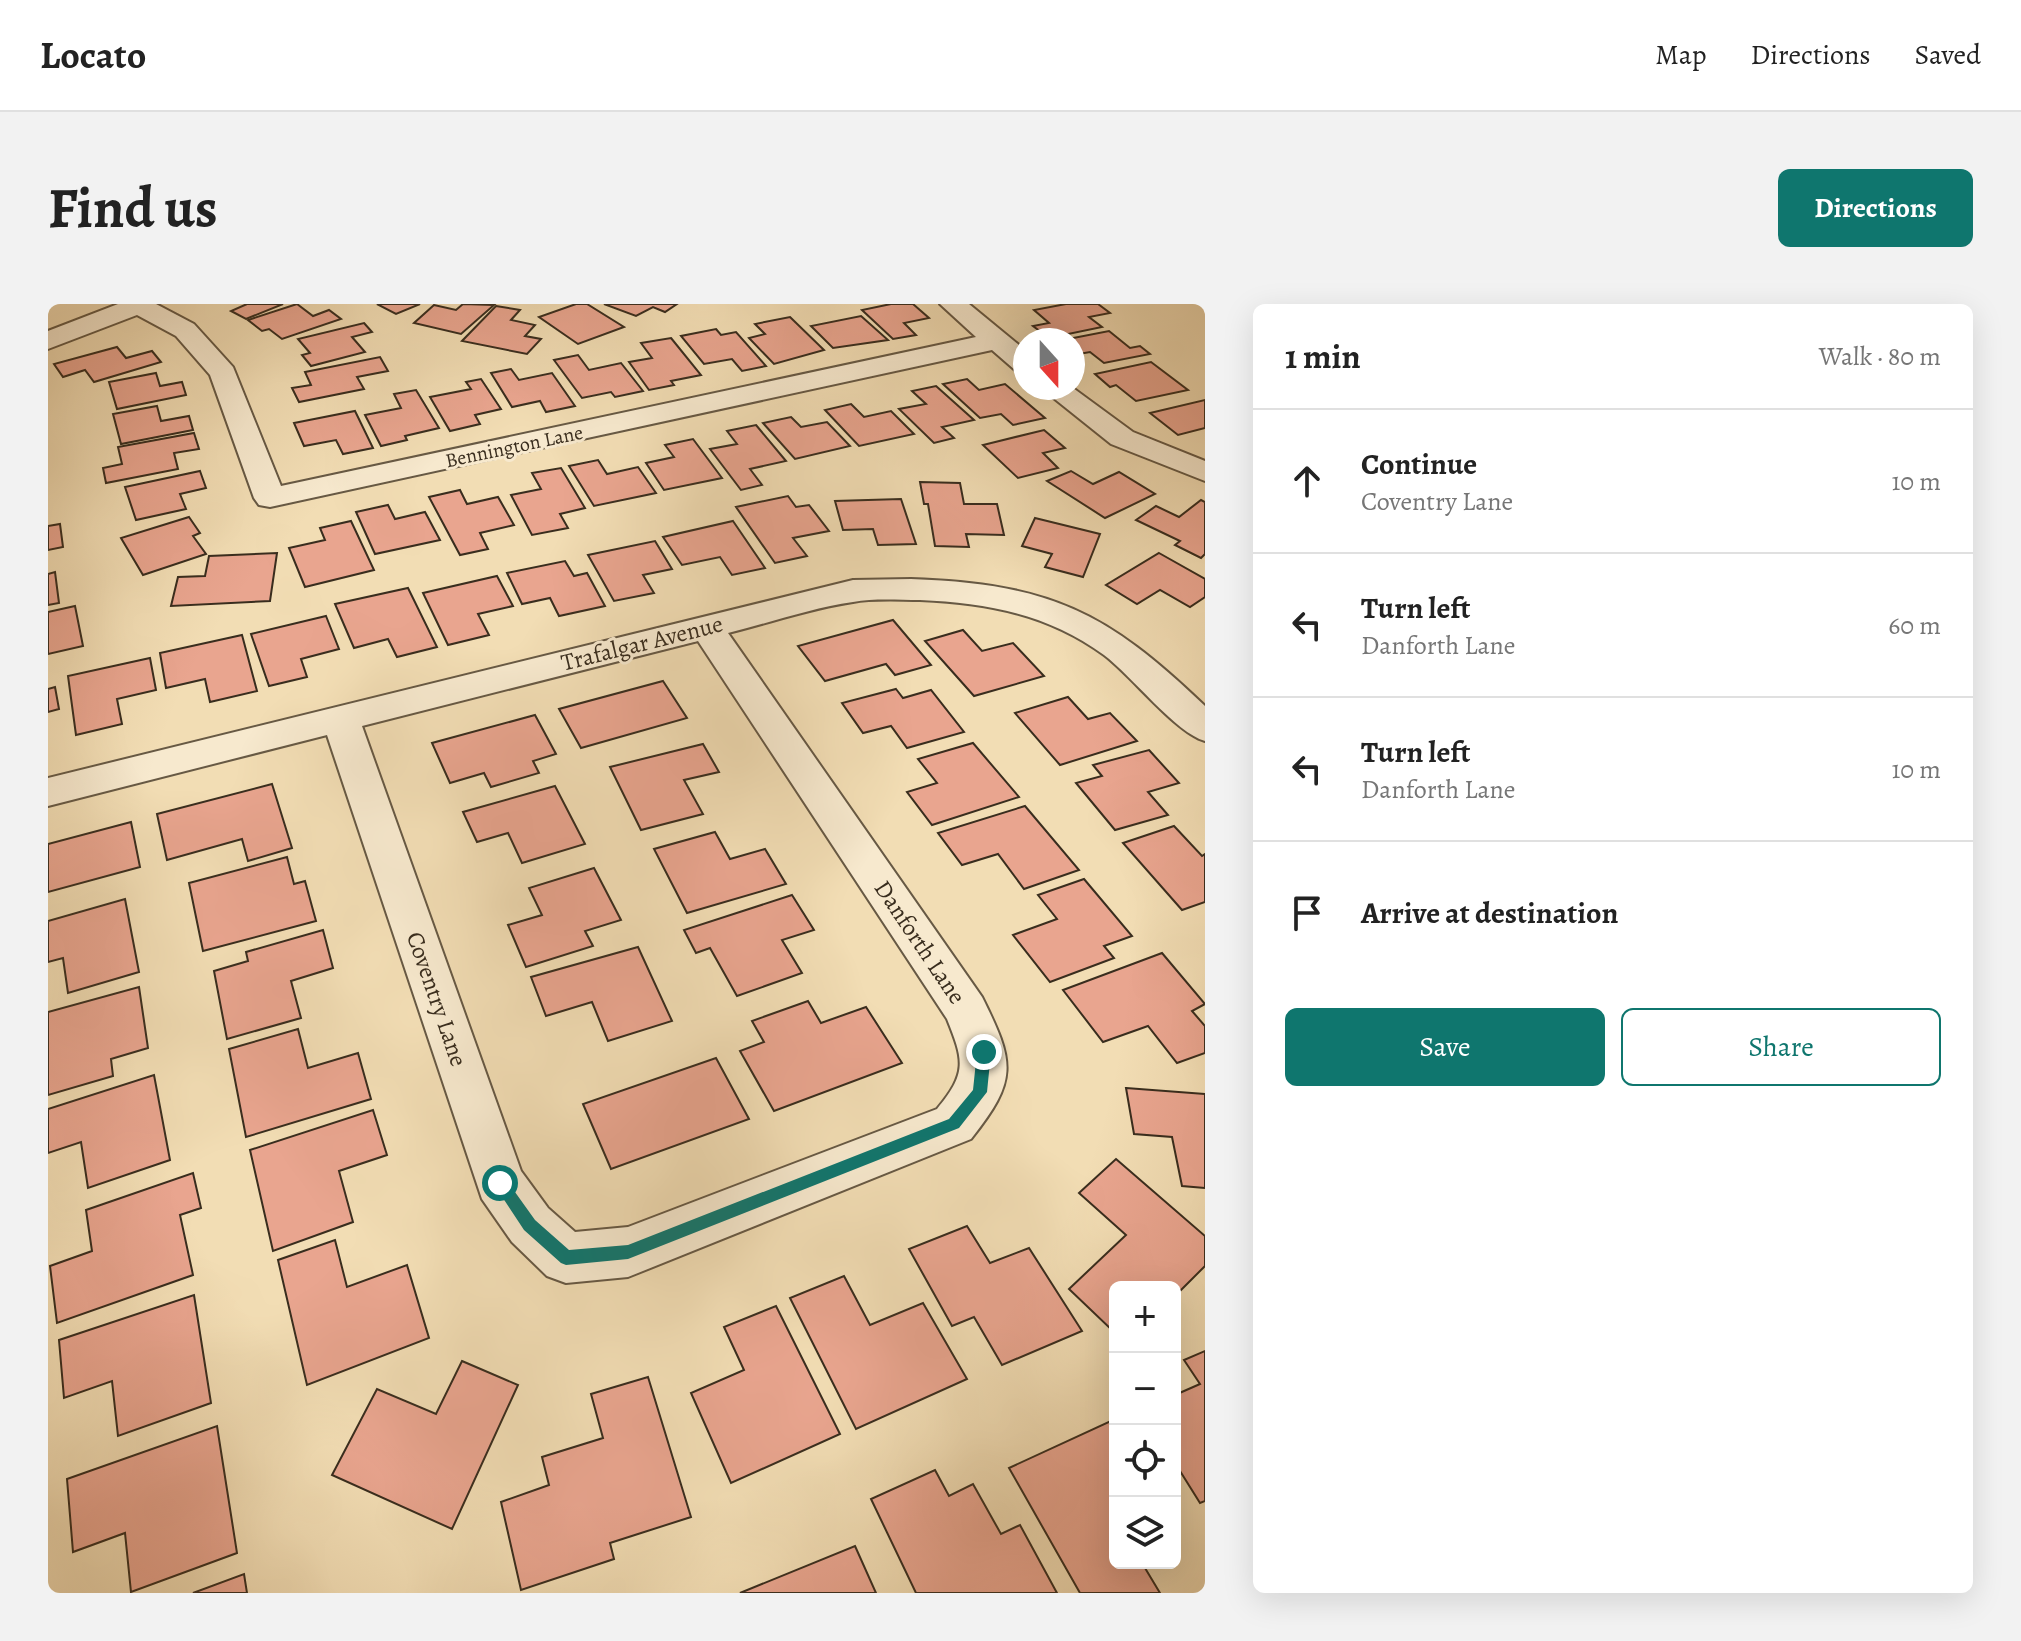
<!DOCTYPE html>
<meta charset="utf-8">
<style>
:root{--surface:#fff;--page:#f2f2f2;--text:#222;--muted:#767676;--line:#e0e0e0;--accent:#0f766e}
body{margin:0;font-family:Alegreya,serif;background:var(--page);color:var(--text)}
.controls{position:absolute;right:24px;bottom:24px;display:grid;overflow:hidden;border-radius:12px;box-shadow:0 8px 32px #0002}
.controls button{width:72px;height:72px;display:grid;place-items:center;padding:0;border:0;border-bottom:2px solid var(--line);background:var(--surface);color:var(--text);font:40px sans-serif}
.compass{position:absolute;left:965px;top:24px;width:72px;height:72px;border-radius:50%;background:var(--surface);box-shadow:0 8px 32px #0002;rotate:159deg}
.stop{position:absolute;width:24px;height:24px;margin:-18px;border:6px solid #0f766e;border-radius:50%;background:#fff}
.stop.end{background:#0f766e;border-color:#fff;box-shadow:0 2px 8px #0008}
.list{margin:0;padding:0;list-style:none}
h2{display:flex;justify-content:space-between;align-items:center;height:104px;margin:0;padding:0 32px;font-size:34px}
h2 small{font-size:26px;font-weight:400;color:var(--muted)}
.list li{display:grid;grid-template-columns:52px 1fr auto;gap:24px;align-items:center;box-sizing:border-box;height:144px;padding:0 32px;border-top:2px solid var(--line)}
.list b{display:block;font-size:30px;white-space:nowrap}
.list p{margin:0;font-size:26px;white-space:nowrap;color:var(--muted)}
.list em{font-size:26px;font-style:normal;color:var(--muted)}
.actions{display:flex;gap:16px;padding:24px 32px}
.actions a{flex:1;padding:18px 0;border:2px solid var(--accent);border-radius:12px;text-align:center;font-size:28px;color:var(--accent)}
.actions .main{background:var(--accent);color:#fff}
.icon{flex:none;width:44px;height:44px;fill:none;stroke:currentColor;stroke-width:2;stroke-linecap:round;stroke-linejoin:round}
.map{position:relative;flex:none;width:1157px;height:1289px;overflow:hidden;border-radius:12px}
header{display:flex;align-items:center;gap:48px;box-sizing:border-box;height:112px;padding:0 40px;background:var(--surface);border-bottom:2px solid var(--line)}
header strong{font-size:38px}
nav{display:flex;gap:44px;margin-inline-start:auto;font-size:28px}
.intro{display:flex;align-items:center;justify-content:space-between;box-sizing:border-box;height:192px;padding:0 48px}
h1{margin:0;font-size:56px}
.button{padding:20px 36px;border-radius:12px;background:var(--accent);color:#fff;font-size:28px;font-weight:700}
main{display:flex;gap:48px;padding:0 48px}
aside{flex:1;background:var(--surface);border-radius:12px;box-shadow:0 8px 32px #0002}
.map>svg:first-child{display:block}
</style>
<header>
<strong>Locato</strong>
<nav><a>Map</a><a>Directions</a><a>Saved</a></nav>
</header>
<div class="intro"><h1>Find us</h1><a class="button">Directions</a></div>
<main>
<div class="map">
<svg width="1157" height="1289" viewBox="0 0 1157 1289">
<rect width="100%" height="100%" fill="#f2ddb4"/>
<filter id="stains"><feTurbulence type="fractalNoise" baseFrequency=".0025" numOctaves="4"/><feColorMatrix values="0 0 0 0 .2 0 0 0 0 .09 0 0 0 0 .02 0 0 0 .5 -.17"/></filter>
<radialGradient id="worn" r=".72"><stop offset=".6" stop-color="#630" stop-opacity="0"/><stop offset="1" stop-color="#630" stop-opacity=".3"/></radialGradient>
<g fill="#e9a58f" stroke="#392d1e" stroke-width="2">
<polygon points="199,0 235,0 198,15 183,7"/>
<polygon points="249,0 265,12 281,6 293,15 234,35 221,25 214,27 200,16"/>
<polygon points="329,0 372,0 348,10"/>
<polygon points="415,0 446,1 413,30 366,19 386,1 408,6"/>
<polygon points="528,0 539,0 576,23 530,40 491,13"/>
<polygon points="556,0 629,0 617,8 605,3 588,12"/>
<polygon points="843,0 865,0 881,14 856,19 868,31 845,35 814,6"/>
<polygon points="1018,0 1050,0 1062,9 1041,13 1054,23 1001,34 985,22 1001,19 986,6"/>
<polygon points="448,2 472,6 463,16 487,21 477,32 493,35 479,50 414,37"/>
<polygon points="813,12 840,36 785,44 763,22"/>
<polygon points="742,13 776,46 726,60 701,34 717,30 707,20"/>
<polygon points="316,19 324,28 304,33 317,48 263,62 254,51 262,49 250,35"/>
<polygon points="668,25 673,31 688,28 718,62 694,67 684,55 656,60 633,32"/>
<polygon points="1061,27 1082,44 1092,42 1102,50 1056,59 1042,48 1025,51 1025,36 1015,36"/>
<polygon points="623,34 653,71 623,77 626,81 601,86 581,58 604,54 593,39"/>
<polygon points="69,43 78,54 104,47 113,58 46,78 37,66 15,73 6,60"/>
<polygon points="530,51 541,66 573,59 595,87 567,93 563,88 534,94 506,56"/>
<polygon points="332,53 340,67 309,73 316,85 251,98 244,84 263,81 257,68"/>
<polygon points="1103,58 1140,86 1088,97 1068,81 1062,83 1047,70"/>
<polygon points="463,65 471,76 504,69 527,102 498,108 492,97 464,103 443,69"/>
<polygon points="108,69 112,82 134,78 138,91 69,105 61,78"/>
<polygon points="433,75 453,105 427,111 432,120 402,127 382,93 423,85 418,78"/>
<polygon points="919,75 931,86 957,80 997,114 965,121 953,110 932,114 895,80"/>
<polygon points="888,82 926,116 894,123 906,134 886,139 851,105 878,100 864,87"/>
<polygon points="368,86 391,124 357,132 359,136 333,142 317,111 353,104 346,90"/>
<polygon points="1157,96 1157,124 1130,131 1102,109"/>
<polygon points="803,100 816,113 843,107 866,130 811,142 777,106"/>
<polygon points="109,102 113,117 141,112 145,126 73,140 65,110"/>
<polygon points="307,107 325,144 295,150 288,136 256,142 246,119"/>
<polygon points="743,113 753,123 779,118 802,142 747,155 715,119"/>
<polygon points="708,121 738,157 702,165 714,181 693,186 662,145 689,140 679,127"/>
<polygon points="996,126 1017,144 995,149 1010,164 970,174 935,141"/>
<polygon points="146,129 151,145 126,149 130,165 58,179 55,164 74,160 70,143"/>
<polygon points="645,135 674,174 616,186 598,159 626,153 617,141"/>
<polygon points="550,156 559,170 590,163 608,189 546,202 521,162"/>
<polygon points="513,164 537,204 512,210 520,224 484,231 463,191 493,185 484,169"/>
<polygon points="152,167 158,184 132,190 138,205 88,216 77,183"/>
<polygon points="1023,167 1045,180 1071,168 1107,190 1057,214 999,177"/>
<polygon points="872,178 912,179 916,200 949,200 956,231 918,230 921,243 887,242 880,200 876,200"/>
<polygon points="412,186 419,200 450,193 466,221 432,229 440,245 412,251 381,193"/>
<polygon points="740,192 748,203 761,201 781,227 745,234 759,252 727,259 688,203"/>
<polygon points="853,195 868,240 830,241 825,225 795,226 787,197"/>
<polygon points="1153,196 1157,198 1157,250 1153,254 1127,241 1132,237 1088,216 1108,202 1131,213"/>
<polygon points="340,201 347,215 377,208 392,236 327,250 308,208"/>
<polygon points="141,213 152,229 145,232 158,250 95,271 73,234"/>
<polygon points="987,214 1052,230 1035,273 997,263 1004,250 974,242"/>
<polygon points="303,217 326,266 257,283 241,244 277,236 272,224"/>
<polygon points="685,217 717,264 684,271 672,253 634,261 615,233"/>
<polygon points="12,220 15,243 0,246 0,222"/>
<polygon points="607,237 624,265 595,271 606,289 566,297 540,251"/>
<polygon points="229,249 222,297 123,302 130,273 157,272 161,252"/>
<polygon points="1111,249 1157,275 1157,293 1142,303 1112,286 1089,300 1058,281"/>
<polygon points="517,257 526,272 539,269 557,302 511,312 502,294 474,300 459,269"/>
<polygon points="7,268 11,299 0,301 0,270"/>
<polygon points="449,272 465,302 430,310 441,331 400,341 375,289"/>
<polygon points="360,284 389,343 349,353 340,335 306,344 287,300"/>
<polygon points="27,302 35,342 0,350 0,308"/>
<polygon points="278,312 291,345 253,355 259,373 221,382 203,330"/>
<polygon points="845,316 883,361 847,371 838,360 777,377 750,342"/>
<polygon points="915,326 934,347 965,339 996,372 926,392 877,337"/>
<polygon points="194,331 209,387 162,398 157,375 118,384 112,349"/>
<polygon points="102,354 108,386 69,395 74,420 28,431 20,372"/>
<polygon points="615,377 639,414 533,444 511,405"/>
<polygon points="7,383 11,405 0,408 0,385"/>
<polygon points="848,385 855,394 883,386 916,428 859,444 843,422 815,429 794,399"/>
<polygon points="1020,393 1040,415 1062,409 1089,437 1012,461 967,409"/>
<polygon points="487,411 508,450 485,457 491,469 443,483 436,469 402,479 384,439"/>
<polygon points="925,439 971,493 884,521 859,488 889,479 870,455"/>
<polygon points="655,440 671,468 636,476 655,510 593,526 562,463"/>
<polygon points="1101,446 1131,479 1100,488 1120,511 1067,526 1028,479 1054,472 1045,461"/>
<polygon points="224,480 244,544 200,557 194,535 119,556 109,510"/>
<polygon points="507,482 537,540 474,559 460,529 429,538 415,508"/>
<polygon points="977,502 1031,566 976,585 950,550 914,561 890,529"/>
<polygon points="83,518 92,563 0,588 0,540"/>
<polygon points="1126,522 1154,552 1157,550 1157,598 1134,606 1075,539"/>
<polygon points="667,528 682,555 717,545 738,580 639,609 606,545"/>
<polygon points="239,553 246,580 257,577 268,617 155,647 141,579"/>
<polygon points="546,564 573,616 537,627 545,642 478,663 460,621 494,611 481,584"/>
<polygon points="1036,575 1084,632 1056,642 1066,654 1002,678 965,631 1009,615 990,591"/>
<polygon points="744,591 766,626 734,636 754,669 689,692 662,644 648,649 636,626"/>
<polygon points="77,595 91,668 20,689 15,654 0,658 0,617"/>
<polygon points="275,626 285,664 243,677 253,714 179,735 166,667 200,657 198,648"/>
<polygon points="590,643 624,717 560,737 544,698 498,712 483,673"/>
<polygon points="1114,649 1157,700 1144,707 1157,722 1157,749 1129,759 1100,722 1055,738 1015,686"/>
<polygon points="91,683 100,744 63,755 65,772 0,791 0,708"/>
<polygon points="760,697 773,719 818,703 854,759 726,807 692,747 716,738 704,717"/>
<polygon points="250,725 260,764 310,749 323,795 198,833 181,745"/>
<polygon points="668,754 701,815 563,865 535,800"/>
<polygon points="106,771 122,856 40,884 33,838 0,849 0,805"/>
<polygon points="1078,784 1157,790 1157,884 1134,882 1124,833 1086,830"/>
<polygon points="325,806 339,851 291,867 305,918 225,947 202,846"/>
<polygon points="1068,855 1157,932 1157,962 1127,992 1127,983 1067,983 1067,1029 1021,985 1078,931 1031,889"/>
<polygon points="145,869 153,904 132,911 145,971 9,1019 2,962 44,947 38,906"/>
<polygon points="919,922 942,959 981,944 1034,1027 954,1061 926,1013 904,1022 861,945"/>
<polygon points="287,936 299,983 359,961 381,1034 259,1081 230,956"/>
<polygon points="796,972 822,1021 875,999 919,1075 808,1125 742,994"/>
<polygon points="146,991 163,1099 70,1132 64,1077 16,1094 11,1036"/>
<polygon points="728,1002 792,1130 683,1179 643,1089 696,1066 676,1023"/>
<polygon points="1157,1047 1157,1197 1152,1199 1127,1159 1127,1091 1152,1080 1136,1056"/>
<polygon points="414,1057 470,1081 404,1225 284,1171 329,1085 388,1110"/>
<polygon points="600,1073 643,1213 562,1239 566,1255 473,1286 453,1198 501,1181 494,1153 555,1134 543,1090"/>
<polygon points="1065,1116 1067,1259 1094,1259 1112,1289 1032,1289 961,1164"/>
<polygon points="169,1122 189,1249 83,1288 77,1229 25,1248 19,1175"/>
<polygon points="887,1166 901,1192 925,1180 953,1230 972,1221 1009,1289 868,1289 823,1195"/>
<polygon points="807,1242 828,1289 692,1289"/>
<polygon points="196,1270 199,1289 145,1289"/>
</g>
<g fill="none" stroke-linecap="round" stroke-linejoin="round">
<defs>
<g id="minor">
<polygon points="70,0 108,0 146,20 185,63 233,182 928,33 892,0 921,0 977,46 977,68 967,66 944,46 222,203 211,201 206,194 162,71 128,32 89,11 0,45 0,27"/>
<polygon points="993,84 1025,84 1085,128 1157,157 1157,177 1063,140"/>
<path d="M863,275C1002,280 1058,307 1157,402V437C1128,429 1084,372 1056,351C1000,310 939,299 872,296C850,296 826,294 805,298C763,304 721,319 680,329L934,693C967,759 970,776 923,835L580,973L518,979L499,972L464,938L434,895L279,431L0,502V474L805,276ZM650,337L899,715C916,757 919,769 889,805L580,923L527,928L500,904L473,867L314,422Z"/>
</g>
</defs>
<use href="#minor" stroke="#675944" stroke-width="4"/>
<use href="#minor" fill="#f7e9ce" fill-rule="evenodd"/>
</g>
<polygon fill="#0f766e" points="936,742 943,748 939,788 911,824 580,955 518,961 513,959 476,926 445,879 447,874 457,874 487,916 521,946 580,941 901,815 925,786 929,748"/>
<g text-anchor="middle" stroke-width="6" stroke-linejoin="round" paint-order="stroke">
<g font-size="20" fill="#392d1e" stroke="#f7e9ce">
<text transform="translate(466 142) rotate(-12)" y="7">Bennington Lane</text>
</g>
<g font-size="24" fill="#392d1e" stroke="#f7e9ce">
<text transform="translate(594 339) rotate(-14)" y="8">Trafalgar Avenue</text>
<text transform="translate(872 638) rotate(56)" y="8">Danforth Lane</text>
<text transform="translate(389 695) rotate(71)" y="8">Coventry Lane</text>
</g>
</g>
<rect width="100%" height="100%" filter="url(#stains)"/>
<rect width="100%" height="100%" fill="url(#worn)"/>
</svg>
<div class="controls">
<button>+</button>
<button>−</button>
<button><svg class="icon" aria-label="locate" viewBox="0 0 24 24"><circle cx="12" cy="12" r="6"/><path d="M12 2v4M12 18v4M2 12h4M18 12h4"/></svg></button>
<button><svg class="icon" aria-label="layers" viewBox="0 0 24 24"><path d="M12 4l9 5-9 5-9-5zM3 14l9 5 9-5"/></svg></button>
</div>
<svg class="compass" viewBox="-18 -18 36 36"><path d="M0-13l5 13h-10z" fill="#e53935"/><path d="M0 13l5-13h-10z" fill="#767676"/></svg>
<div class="stop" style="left:452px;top:879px"></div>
<div class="stop end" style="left:936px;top:748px"></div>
</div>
<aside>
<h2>1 min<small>Walk · 80 m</small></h2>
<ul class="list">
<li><svg class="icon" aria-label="ahead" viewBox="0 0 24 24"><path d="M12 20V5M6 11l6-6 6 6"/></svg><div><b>Continue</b><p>Coventry Lane</p></div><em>10 m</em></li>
<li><svg class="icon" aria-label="left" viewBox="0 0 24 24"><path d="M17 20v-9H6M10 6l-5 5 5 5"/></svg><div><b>Turn left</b><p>Danforth Lane</p></div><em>60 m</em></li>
<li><svg class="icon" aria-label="left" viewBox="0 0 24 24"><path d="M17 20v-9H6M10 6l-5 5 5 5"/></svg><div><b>Turn left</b><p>Danforth Lane</p></div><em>10 m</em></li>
<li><svg class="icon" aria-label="arrive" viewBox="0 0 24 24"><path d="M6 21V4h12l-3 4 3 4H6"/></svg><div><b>Arrive at destination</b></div></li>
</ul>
<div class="actions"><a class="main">Save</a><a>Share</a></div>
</aside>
</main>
